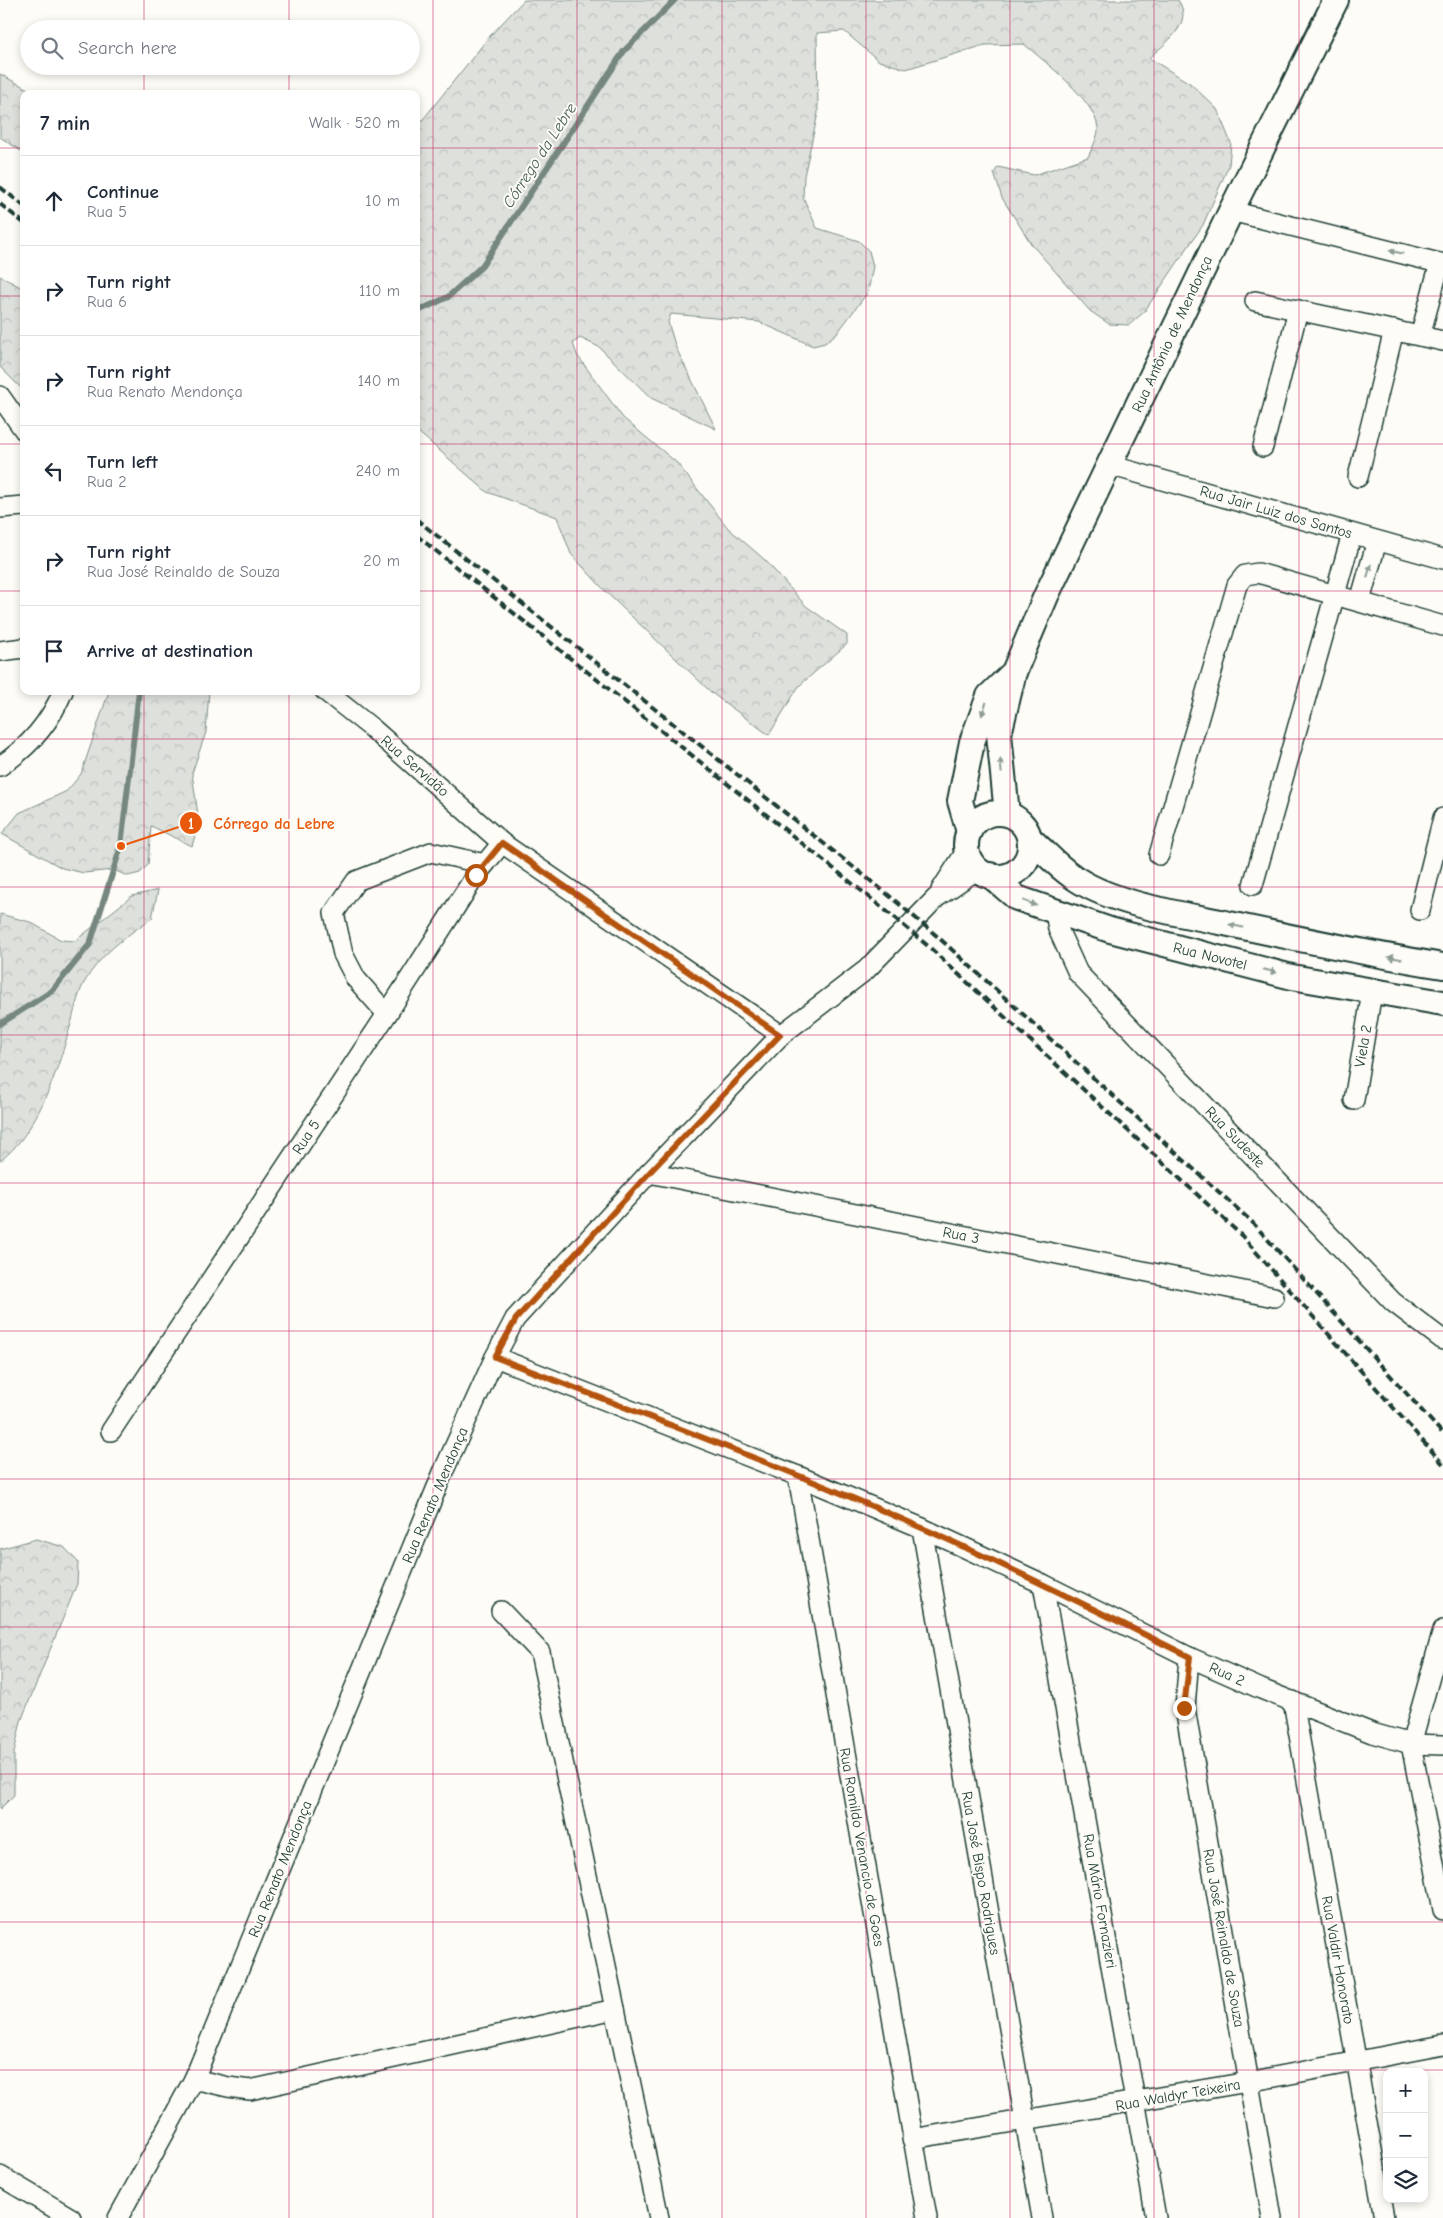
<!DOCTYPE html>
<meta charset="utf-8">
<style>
:root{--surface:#fff;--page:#f2f2f3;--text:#1f2937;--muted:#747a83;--line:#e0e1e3}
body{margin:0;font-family:"Comic Neue",sans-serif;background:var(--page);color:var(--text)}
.controls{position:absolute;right:15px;bottom:15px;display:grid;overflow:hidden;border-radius:10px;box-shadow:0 2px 8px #0003}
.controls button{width:45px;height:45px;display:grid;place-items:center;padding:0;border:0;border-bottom:1px solid var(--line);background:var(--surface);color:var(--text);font:25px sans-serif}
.stop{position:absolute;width:15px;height:15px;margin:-11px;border:4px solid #b45309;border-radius:50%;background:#fff}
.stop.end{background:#b45309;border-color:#fff;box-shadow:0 1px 5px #0008}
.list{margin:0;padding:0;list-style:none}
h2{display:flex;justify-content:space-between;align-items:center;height:65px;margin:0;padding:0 20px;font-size:21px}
h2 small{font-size:16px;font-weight:400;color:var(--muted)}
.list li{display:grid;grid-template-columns:32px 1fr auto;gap:15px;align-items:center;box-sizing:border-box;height:90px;padding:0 20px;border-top:1px solid var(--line)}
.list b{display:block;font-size:19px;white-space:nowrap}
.list p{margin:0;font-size:16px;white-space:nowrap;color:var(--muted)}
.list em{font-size:16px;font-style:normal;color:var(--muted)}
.icon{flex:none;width:28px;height:28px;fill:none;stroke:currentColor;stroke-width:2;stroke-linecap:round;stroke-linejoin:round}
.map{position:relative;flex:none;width:1443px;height:2218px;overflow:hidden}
.search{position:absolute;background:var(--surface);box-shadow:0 2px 8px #0003;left:20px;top:20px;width:400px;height:55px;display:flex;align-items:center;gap:12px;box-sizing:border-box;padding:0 18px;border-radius:28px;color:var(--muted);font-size:19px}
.panel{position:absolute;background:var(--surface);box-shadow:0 2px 8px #0003;left:20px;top:90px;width:400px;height:605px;border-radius:10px}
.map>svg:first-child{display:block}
</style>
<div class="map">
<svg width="1443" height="2218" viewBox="0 0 1443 2218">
<defs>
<pattern id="forest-crowns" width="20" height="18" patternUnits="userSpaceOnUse" patternTransform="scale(1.25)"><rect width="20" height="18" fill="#dde0db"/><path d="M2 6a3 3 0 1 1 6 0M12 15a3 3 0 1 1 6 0" fill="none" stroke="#bdc1bd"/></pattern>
</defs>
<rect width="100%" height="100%" fill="#fdfcf7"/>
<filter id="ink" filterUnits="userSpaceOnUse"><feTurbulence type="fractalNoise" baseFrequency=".02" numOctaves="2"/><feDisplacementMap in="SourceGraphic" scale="10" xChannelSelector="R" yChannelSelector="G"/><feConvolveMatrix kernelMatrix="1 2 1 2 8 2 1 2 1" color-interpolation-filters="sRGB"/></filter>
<g filter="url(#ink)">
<g fill="url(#forest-crowns)" stroke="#7e8e88">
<path d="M524,0H1178C1195,24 1164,44 1149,58L1191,84L1217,109L1231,143L1229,165L1203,225L1144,312L1129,325L1109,324L1090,311L1032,245L1002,198L994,173L998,167L1034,175L1088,157C1091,150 1099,136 1098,128C1095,100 1045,62 1024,44L985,45L906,69L879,61L844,31L817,33L818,113L804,176L803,197L817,228L859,241L869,251L873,266L868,292L838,332L825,343L813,346L759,322L671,314L668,322L676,348L716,429L651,398L599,347L580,338L573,343L577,355L623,418L677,463L728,528L765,560L806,606L847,635V644L799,686L769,735L713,694L608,594L571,554L557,517L487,492L416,430V128L489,37Z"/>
<polygon points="0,74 37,94 24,94 24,153 0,137"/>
<polygon points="0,276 24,289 24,391 0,367"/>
<polygon points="109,691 209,691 206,732 192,773 199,822 192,846 151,826 148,865 140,873 128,876 113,870 84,873 62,868 2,834 19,813 67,791 81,774"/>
<path d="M158,890L152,918C125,937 100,954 84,983C77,996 74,1014 70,1027C57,1072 38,1132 0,1161V914L30,922L61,940L75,941L132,896Z"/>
<polygon points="36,1539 64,1547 78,1562 77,1584 21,1721 14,1753 14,1795 0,1809 0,1549"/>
</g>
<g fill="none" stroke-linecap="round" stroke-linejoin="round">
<g stroke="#75877f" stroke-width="6">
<polyline points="416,312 448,297 482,266 624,51 675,0"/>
<polyline points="0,1024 52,991 90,944 121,846 139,691"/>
</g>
<defs>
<g id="minor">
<polyline points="1231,211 1443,264"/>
<polyline points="1255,301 1443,341"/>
<polyline points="1420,336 1440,263"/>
<polyline points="0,396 24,430"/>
<polyline points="1263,447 1298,310"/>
<polyline points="1109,465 1443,559"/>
<polyline points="1358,477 1394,330"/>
<polyline points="0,508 24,506"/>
<polyline points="1360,601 1377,541"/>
<polyline points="0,651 24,648"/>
<polyline points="325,691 373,729 502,843 781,1035"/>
<path d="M0,766C28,748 50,723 63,691"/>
<polyline points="1159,855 1237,585 1245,575 1258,573 1443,626"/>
<polyline points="1253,885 1352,534"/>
<polyline points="941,890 967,850"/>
<polyline points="1420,910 1443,818"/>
<polyline points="1055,912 1058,929 1078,973 1393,1302 1443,1340"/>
<polyline points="387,1014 356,979 343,954 334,913 356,881 431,852 485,864"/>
<polyline points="1354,1100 1372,992"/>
<polyline points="649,1173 1274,1297"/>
<polyline points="495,1357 798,1476 922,1528 1043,1584 1189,1657 1261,1689 1372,1733 1411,1744 1443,1745"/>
<polyline points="111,1431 387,1014 476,875 502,843"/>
<polyline points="798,1476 927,2218"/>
<polyline points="922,1528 1042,2218"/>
<polyline points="1043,1584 1156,2218"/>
<polyline points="501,1611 540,1652 659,2218"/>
<polyline points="1443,1630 1411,1744 1443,1910"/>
<polyline points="1189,1657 1185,1708 1272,2218"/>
<polyline points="1293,1701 1384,2218"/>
<polyline points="194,2079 228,2087 250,2090 615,2009"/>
<polyline points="912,2139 1248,2082 1443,2045"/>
<polyline points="0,2176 71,2218"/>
<polyline points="118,2218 194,2079 444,1470 495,1357 515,1319 649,1173 781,1035 866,970 936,898 978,869"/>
</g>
<g id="tertiary">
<circle cx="998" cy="845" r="32"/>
<polyline points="1007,814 999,734 1014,672 1046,596 1231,211 1336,0"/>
<polyline points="969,832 960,801 972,742 989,696 1014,672"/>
<path d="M1030,839C1044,851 1057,866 1072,876C1109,903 1176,913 1220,922C1294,938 1368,954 1443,966"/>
<polyline points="990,875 1017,898 1110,930 1292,977 1443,1003"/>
</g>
</defs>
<use href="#minor" stroke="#1f3d34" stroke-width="22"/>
<use href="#tertiary" stroke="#1f3d34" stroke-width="28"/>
<use href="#minor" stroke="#fdfcf7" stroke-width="19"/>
<use href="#tertiary" stroke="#fdfcf7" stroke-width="24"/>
<g stroke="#1f3d34" stroke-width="4" stroke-dasharray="8 4" stroke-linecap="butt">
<polyline points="0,187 24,206"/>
<polyline points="0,204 24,223"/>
<polyline points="416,519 886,893 938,937 1252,1222 1443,1434"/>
<polyline points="416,535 878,904 928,946 1242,1236 1443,1464"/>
</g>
</g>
<defs><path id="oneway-solid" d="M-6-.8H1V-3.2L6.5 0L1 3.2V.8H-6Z" transform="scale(1.25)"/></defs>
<g fill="#8e9c96">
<use href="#oneway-solid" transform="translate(1396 252) rotate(-166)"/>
<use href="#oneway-solid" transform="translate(1369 571) rotate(-74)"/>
<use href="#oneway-solid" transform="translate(984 709) rotate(110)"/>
<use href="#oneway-solid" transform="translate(1001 766) rotate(-95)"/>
<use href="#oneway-solid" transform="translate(1030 903) rotate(21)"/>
<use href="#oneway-solid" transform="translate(1236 926) rotate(-168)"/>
<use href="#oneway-solid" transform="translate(1395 958) rotate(-171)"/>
<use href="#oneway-solid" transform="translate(1270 971) rotate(15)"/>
</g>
</g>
<g fill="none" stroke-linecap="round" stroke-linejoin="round" filter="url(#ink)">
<path stroke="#b45309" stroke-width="6" d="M476,875L502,843L780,1035L649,1173L516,1319L495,1357C638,1413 782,1466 922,1528C1013,1568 1101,1613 1190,1657L1184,1708"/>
</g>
<path fill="none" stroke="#c2185b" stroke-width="1" stroke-opacity="0.55" d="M144,0V29M289,0V29M433,0V2218M577,0V2218M722,0V2218M866,0V2218M1010,0V2218M1154,0V2218M1299,0V2218M144,66V94M289,66V94M0,148H24M416,148H1443M0,296H24M416,296H1443M0,444H24M416,444H1443M0,591H24M416,591H1443M144,691V2218M289,691V2218M0,739H1443M0,887H1443M0,1035H1443M0,1183H1443M0,1331H1443M0,1479H1443M0,1627H1443M0,1774H1443M0,1922H1443M0,2070H1443"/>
<g text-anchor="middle" stroke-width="4" stroke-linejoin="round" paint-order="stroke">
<g font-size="15" fill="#1f3d34" stroke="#fdfcf7">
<text transform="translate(1172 334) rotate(-65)" y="5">Rua Antônio de Mendonça</text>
<text transform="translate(1276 512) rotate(16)" y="5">Rua Jair Luiz dos Santos</text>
<text transform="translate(415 766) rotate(41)" y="5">Rua Servidão</text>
<text transform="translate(1210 956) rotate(14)" y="5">Rua Novotel</text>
<text transform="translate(1363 1046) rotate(-80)" y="5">Viela 2</text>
<text transform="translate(306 1137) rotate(-57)" y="5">Rua 5</text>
<text transform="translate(1235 1137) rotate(46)" y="5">Rua Sudeste</text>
<text transform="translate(961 1235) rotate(11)" y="5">Rua 3</text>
<text transform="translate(435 1495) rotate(-67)" y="5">Rua Renato Mendonça</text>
<text transform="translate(1227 1674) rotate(24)" y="5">Rua 2</text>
<text transform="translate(862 1847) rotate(80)" y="5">Rua Romildo Venancio de Goes</text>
<text transform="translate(280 1869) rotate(-68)" y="5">Rua Renato Mendonça</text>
<text transform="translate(981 1873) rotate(80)" y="5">Rua José Bispo Rodrigues</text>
<text transform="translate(1100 1901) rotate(80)" y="5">Rua Mário Fornazieri</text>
<text transform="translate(1224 1938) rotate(80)" y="5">Rua José Reinaldo de Souza</text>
<text transform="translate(1338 1960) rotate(80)" y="5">Rua Valdir Honorato</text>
<text transform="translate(1178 2095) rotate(-10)" y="5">Rua Waldyr Teixeira</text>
</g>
<g font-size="16" font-style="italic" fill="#435c53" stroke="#fdfcf7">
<text transform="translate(539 155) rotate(-57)" y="6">Córrego da Lebre</text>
</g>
</g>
<path fill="none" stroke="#e8590c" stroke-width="2" d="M121 846L191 823"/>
<g fill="#e8590c" stroke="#fdfcf7" stroke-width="2">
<circle cx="121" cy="846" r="5"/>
<circle cx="191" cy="823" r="12"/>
</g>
<g font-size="15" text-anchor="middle" font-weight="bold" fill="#fff">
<text x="191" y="829">1</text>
</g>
<g font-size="16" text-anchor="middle" font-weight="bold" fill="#e8590c" stroke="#fdfcf7" stroke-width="4" stroke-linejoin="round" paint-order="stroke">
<text x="274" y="829">Córrego da Lebre</text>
</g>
</svg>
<div class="controls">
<button>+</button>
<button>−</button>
<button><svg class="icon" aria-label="layers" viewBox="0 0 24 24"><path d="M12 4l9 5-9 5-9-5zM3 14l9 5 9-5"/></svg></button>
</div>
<div class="stop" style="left:476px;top:875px"></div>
<div class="stop end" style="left:1184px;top:1708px"></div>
<div class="search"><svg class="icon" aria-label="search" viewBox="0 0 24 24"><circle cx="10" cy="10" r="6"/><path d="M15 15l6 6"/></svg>Search here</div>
<section class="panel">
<h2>7 min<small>Walk · 520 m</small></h2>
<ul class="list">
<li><svg class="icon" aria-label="ahead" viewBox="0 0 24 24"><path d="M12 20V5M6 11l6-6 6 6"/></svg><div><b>Continue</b><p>Rua 5</p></div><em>10 m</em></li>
<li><svg class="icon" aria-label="right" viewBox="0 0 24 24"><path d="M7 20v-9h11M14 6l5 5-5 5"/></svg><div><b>Turn right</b><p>Rua 6</p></div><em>110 m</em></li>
<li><svg class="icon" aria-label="right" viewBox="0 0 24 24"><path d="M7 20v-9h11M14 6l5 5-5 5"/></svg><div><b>Turn right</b><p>Rua Renato Mendonça</p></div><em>140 m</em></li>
<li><svg class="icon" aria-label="left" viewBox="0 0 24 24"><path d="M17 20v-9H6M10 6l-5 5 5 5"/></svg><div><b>Turn left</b><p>Rua 2</p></div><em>240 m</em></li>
<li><svg class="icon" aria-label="right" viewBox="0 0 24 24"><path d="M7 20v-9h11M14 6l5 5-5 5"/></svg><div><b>Turn right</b><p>Rua José Reinaldo de Souza</p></div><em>20 m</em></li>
<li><svg class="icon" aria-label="arrive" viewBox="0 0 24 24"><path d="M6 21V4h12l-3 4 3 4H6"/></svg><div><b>Arrive at destination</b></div></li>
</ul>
</section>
</div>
